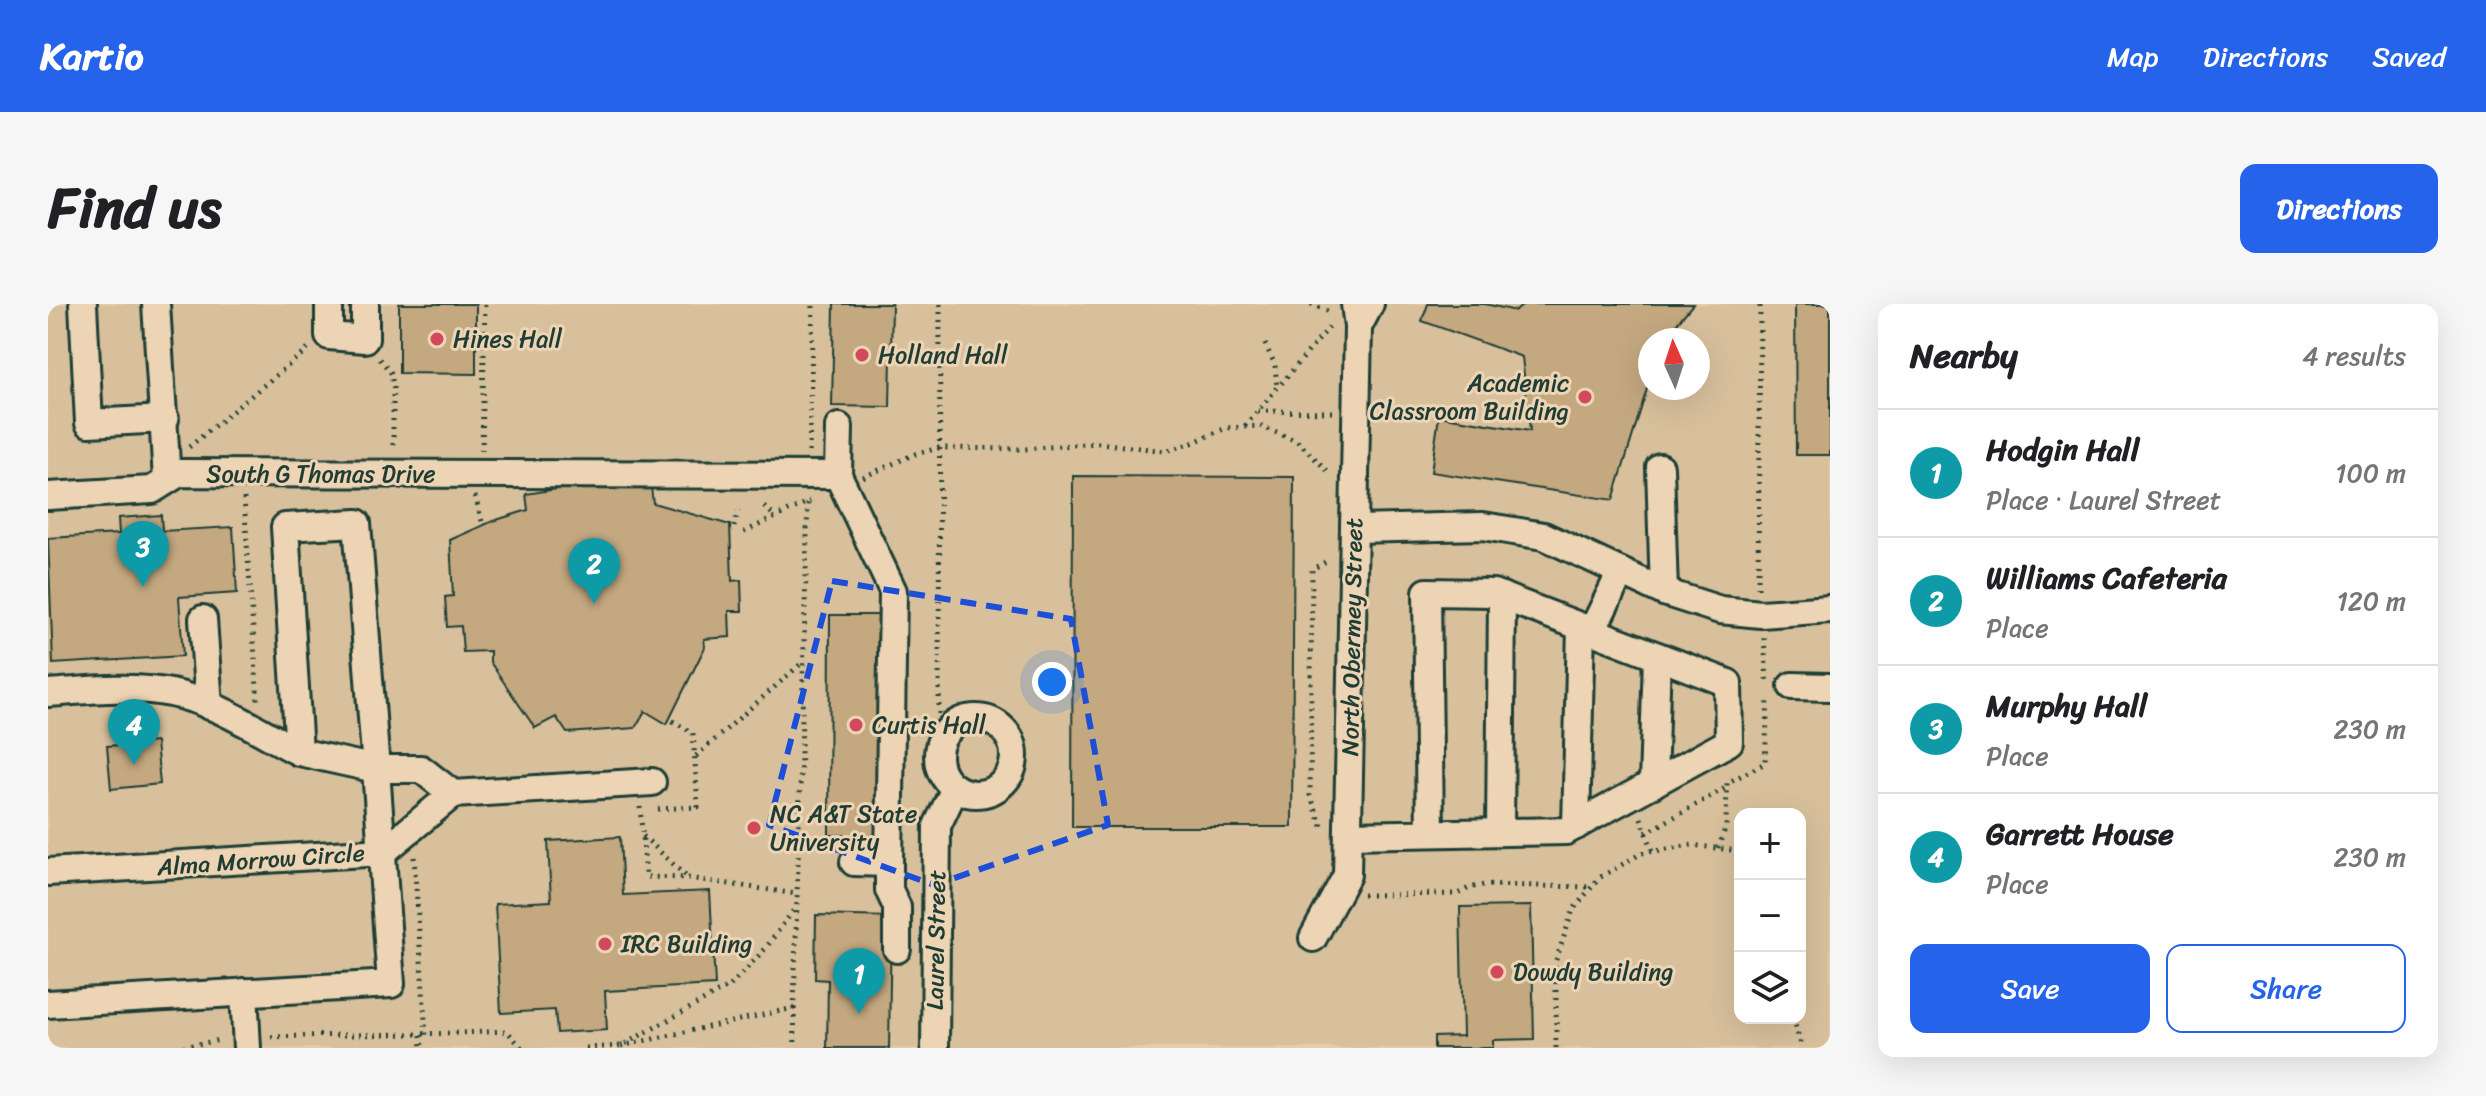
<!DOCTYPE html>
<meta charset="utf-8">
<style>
:root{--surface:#fff;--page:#f6f6f6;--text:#202124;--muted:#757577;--line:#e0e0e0;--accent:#2563eb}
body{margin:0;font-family:Sriracha,sans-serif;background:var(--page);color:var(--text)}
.controls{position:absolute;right:24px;bottom:24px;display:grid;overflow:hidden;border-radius:16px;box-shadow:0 8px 32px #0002}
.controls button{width:72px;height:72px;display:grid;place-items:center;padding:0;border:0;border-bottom:2px solid var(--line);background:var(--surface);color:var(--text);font:40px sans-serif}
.compass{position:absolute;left:1590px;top:24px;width:72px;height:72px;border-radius:50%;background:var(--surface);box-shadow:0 8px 32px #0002;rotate:357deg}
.you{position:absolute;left:1004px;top:378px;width:28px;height:28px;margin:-20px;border:6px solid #fff;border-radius:50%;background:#1a73e8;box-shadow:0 0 0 12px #1a73e833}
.badge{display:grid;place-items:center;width:52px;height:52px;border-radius:50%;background:var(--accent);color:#fff;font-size:26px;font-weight:700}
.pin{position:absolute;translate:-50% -66px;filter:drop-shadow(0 2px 4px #0008)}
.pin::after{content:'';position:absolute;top:42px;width:28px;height:24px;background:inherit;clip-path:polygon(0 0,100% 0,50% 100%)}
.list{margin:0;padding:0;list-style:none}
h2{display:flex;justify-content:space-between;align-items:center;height:104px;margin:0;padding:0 32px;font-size:34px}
h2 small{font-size:26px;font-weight:400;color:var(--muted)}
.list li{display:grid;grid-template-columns:52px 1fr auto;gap:24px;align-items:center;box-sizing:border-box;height:128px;padding:0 32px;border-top:2px solid var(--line)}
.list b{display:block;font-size:30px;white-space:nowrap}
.list p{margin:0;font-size:26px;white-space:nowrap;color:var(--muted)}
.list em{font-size:26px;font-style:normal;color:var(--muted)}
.actions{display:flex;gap:16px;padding:24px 32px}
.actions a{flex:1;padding:18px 0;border:2px solid var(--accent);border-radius:16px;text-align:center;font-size:28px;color:var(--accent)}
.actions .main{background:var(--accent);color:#fff}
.icon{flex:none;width:44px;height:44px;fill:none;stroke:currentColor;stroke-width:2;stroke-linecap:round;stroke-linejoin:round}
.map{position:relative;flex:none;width:1782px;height:744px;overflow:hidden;border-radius:16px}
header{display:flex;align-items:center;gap:48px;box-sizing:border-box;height:112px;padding:0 40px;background:var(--accent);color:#fff}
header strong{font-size:38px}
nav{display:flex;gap:44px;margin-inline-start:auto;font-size:28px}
.intro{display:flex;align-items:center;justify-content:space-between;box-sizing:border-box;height:192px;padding:0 48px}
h1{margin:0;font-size:56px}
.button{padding:20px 36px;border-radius:16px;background:var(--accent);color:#fff;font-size:28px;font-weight:700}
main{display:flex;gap:48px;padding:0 48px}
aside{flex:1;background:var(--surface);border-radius:16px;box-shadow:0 8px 32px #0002}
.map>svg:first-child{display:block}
</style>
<header>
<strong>Kartio</strong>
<nav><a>Map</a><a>Directions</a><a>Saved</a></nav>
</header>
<div class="intro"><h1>Find us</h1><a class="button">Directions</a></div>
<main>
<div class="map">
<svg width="1782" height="744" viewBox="0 0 1782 744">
<rect width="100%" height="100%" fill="#e7ceab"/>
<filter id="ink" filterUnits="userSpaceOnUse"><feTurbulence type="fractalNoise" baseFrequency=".0125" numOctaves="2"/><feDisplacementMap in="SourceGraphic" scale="16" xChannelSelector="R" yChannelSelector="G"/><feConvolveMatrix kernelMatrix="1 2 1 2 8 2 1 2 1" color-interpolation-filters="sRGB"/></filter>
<g filter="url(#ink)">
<path fill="#d8c09c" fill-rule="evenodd" d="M0,0H1782V744H0ZM1602,36H1650V84H1602ZM1692,510H1752V714H1692Z"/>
<g fill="#c3a880" stroke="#1f3d34" stroke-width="2">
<polygon points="351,0 428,0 428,70 351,69"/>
<polygon points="786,0 844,0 842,103 784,102"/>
<polygon points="1380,0 1437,0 1468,7 1476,0 1645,0 1615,36 1602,36 1602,75 1565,196 1383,168 1391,112 1482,127 1474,53 1374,17"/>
<polygon points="1747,0 1782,0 1782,151 1748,151"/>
<polygon points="1025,172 1246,173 1244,523 1024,523"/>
<polygon points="533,181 603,183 605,199 682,221 684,277 693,276 694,307 681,307 682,333 656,335 657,343 619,420 597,407 587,424 519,429 508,413 487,424 442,358 442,347 415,348 413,322 399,323 397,293 405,292 402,236 445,217 480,206 478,190"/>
<polygon points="113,211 114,227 185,223 189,289 131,293 135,352 5,360 0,234 71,230 70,214"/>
<polygon points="782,311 836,311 835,532 781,531"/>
<polygon points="108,438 112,480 63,485 59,442"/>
<polygon points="572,533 575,591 662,587 667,681 557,687 559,726 509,729 507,706 453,709 447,600 503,597 500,537"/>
<polygon points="1483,602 1486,735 1445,736 1445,744 1386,744 1386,733 1415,732 1412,603"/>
<polygon points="768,611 843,613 841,744 779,744 780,676 767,675"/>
</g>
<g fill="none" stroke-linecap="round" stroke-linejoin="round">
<defs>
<g id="minor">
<polyline points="35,0 41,119 117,115"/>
<polyline points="108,0 119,176"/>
<polyline points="281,0 281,32 317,35 317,0"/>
<polyline points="1307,0 1310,23 1322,0"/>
<polyline points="1612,163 1616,288"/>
<polyline points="790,171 845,287 841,559 841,586 849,603 849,645"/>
<polyline points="0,192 104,186 131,169 790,171 791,123"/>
<polygon points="309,219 328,465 251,448 237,223"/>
<polyline points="1306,225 1435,222 1496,232 1616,288 1672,306 1713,310 1782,305"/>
<polyline points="155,315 161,402"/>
<polyline points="1544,327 1573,268"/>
<polyline points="1744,382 1782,383"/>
<path d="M0,389C41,386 82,381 123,389C168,398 210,427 251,448"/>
<circle cx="928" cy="452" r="38"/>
<polyline points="1605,480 1609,352"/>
<polyline points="1528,522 1533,323"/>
<polyline points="1452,528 1454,292"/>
<polyline points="1300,531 1518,527 1681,438 1680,379 1445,289 1379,288 1382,529"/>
<polyline points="335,548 405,490 604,478"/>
<polyline points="806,558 841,559"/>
<polyline points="0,568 335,548"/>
<polyline points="1265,634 1299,571 1310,23"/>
<polyline points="196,688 199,744"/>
<polyline points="0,700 343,680 328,465 373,465 405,490"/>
<polyline points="887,744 889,522 907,484"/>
</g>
</defs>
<use href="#minor" stroke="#1f3d34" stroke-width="32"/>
<g stroke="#1f3d34" stroke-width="5" stroke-dasharray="2 6" stroke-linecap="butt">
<polyline points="892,0 891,410 898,429"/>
<polyline points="1263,0 1284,9"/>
<polyline points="1217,40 1227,61 1229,84"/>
<polyline points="332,55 343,69 345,82 345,145"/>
<polyline points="1210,107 1284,108"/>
<polyline points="1197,122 1284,20"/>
<polyline points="141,143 260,45"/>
<polyline points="434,147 437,0"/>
<polyline points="761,148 765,0"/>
<polyline points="815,173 867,150 891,144 976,145 1050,139 1117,147 1144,139 1178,124 1212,122 1249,137 1282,169"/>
<polyline points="427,192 435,221"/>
<polyline points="196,194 210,399"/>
<polyline points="716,203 728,213"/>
<polyline points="686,223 690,207"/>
<polyline points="696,228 762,197"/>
<polyline points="1710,284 1712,0"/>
<polyline points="1716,334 1719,376"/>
<polyline points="648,452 755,358"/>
<polyline points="592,503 598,573 640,574 749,590"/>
<polyline points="610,505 650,503 645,429 621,415"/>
<polyline points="1593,514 1605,547"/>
<polyline points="1274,522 1262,491 1264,265 1281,256"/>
<polyline points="1598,529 1679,483"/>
<polyline points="595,532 639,573"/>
<polyline points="1670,544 1678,522 1679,479 1717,459 1720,394"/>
<polyline points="366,553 378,731"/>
<polyline points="1315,591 1410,590 1421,584 1436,581 1544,583"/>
<polyline points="746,704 747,744"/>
<polyline points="1745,714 1754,744"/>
<polyline points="373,731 374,744"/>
<path d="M223,733C302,730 380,731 459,727L474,744"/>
<polyline points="573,742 746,704 760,194"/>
<polyline points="127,744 173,736"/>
<polyline points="538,744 573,742 682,682 717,645 748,603"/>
<polyline points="1508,744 1508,656 1525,606 1551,574 1594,549 1644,541 1684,546 1692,554"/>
</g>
<use href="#minor" stroke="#ecd4b4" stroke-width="26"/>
</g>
</g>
<path fill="none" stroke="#1d4ed8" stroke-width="6" stroke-dasharray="16 10" stroke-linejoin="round" d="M784,277L1023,315L1060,521L886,581L721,521Z"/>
<g fill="#d1495b" stroke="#ecd4b4" stroke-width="3">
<circle cx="389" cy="35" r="8"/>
<circle cx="814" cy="51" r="8"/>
<circle cx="1537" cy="93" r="8"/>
<circle cx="808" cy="421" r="8"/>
<circle cx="706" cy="524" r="8"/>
<circle cx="557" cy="640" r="8"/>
<circle cx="1449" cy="668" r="8"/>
</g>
<g text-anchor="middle" stroke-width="6" stroke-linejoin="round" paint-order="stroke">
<g font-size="24" fill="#1f3d34" stroke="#ecd4b4" text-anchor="start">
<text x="405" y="43">Hines Hall</text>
<text x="830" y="59">Holland Hall</text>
<text x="1521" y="87" text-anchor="end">Academic<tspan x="1521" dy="28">Classroom Building</tspan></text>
<text x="824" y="429">Curtis Hall</text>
<text x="722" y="518">NC A&amp;T State<tspan x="722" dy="28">University</tspan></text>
<text x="573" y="648">IRC Building</text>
<text x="1465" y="676">Dowdy Building</text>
</g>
<g font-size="24" fill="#1f3d34" stroke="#ecd4b4">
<text x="273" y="178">South G Thomas Drive</text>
<text transform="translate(1304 333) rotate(-89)" y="8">North Obermey Street</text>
<text transform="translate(213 556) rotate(-4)" y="8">Alma Morrow Circle</text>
<text transform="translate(888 636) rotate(-89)" y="8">Laurel Street</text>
</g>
</g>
</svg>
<div class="controls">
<button>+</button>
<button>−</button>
<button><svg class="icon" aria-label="layers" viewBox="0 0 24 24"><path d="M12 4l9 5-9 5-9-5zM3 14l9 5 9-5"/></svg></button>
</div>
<svg class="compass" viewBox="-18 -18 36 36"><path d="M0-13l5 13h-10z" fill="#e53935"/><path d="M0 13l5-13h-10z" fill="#757577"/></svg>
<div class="you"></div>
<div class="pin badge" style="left:811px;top:710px;background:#0f9aa8">1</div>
<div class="pin badge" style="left:546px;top:300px;background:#0f9aa8">2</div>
<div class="pin badge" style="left:95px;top:283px;background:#0f9aa8">3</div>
<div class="pin badge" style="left:86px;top:461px;background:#0f9aa8">4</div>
</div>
<aside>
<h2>Nearby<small>4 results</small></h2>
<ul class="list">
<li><span class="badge" style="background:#0f9aa8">1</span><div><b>Hodgin Hall</b><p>Place · Laurel Street</p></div><em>100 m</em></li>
<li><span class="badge" style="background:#0f9aa8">2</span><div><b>Williams Cafeteria</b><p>Place</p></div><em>120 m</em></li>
<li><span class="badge" style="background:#0f9aa8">3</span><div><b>Murphy Hall</b><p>Place</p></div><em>230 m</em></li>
<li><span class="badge" style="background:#0f9aa8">4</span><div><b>Garrett House</b><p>Place</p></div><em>230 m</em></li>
</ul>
<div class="actions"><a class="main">Save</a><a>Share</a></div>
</aside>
</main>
